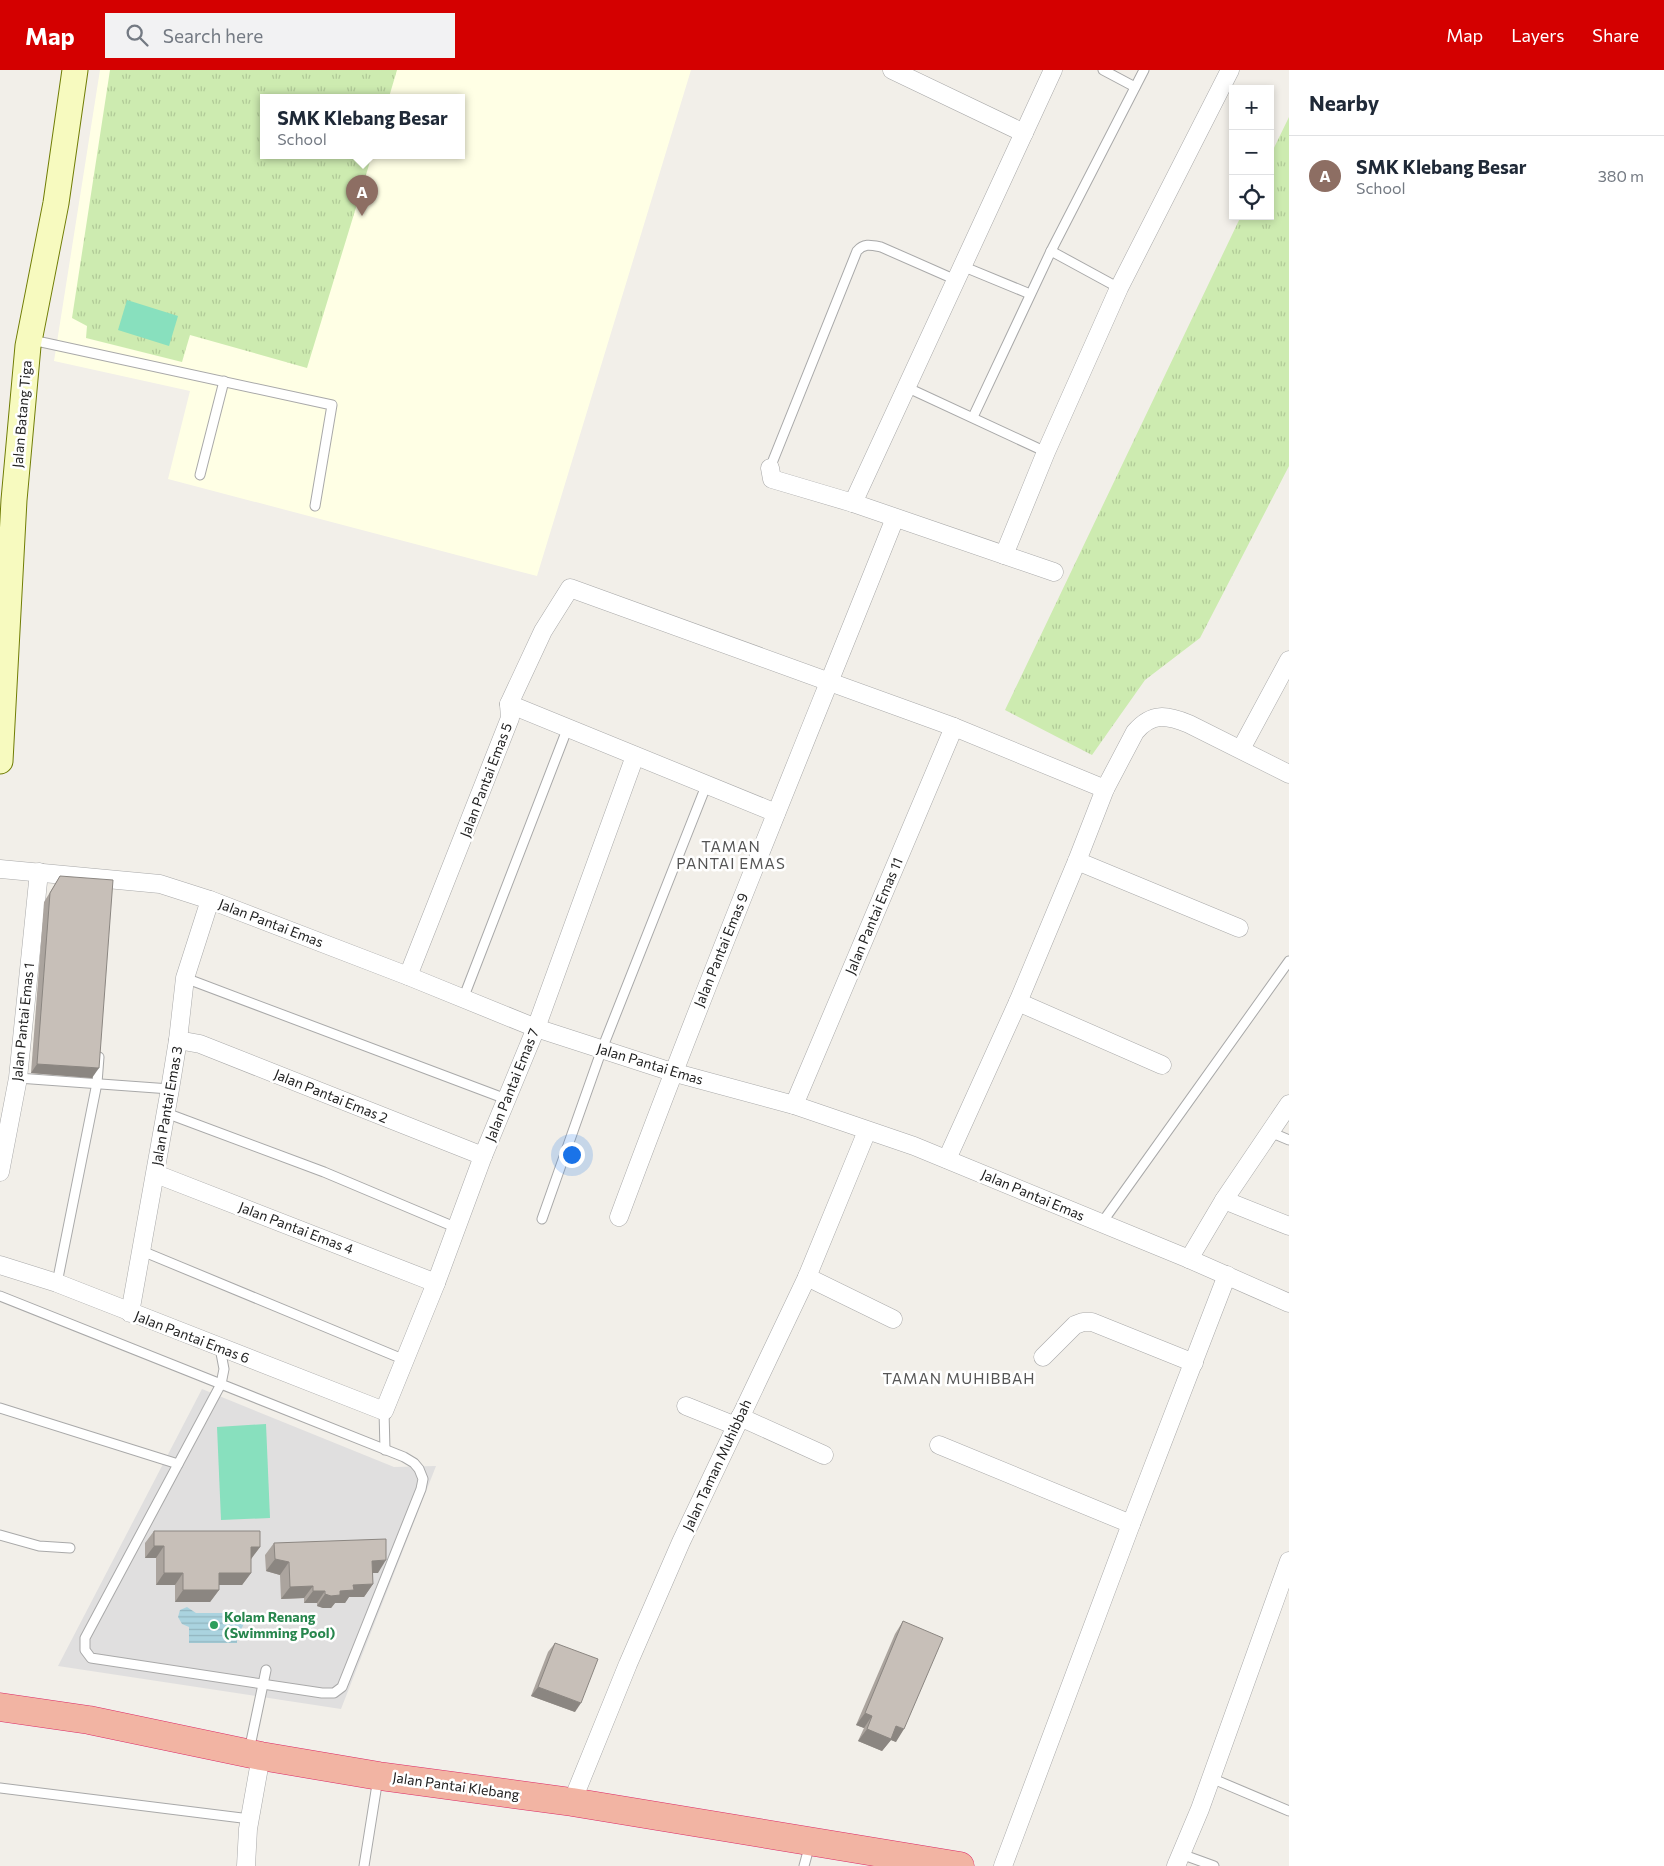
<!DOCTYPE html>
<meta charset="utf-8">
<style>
:root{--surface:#fff;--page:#f2f2f3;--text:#1f2937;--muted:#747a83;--line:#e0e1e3;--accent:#d40000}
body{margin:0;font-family:Commissioner,sans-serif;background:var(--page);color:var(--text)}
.controls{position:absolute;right:15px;top:15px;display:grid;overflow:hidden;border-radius:0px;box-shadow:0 2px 8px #0003}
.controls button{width:45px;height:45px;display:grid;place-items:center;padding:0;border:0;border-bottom:1px solid var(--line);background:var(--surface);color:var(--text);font:25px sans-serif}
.you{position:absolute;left:571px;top:1084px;width:18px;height:18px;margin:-12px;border:4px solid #fff;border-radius:50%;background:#1a73e8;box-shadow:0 0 0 8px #1a73e833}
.badge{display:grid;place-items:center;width:32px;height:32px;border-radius:50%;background:var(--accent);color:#fff;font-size:16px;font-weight:700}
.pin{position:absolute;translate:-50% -41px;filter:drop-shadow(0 1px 2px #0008)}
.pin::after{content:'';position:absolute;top:26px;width:18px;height:15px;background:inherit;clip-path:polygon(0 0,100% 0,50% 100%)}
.popup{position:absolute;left:260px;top:24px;width:205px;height:65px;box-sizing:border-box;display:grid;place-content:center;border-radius:0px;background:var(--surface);filter:drop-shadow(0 1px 4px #0005);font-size:16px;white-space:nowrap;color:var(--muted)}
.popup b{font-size:19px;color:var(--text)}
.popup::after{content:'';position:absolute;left:50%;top:100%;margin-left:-10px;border:10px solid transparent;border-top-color:var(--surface)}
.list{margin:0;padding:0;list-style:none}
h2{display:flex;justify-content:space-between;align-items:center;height:65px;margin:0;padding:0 20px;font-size:21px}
h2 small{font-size:16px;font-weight:400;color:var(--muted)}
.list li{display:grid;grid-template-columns:32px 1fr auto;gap:15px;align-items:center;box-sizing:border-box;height:80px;padding:0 20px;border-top:1px solid var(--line)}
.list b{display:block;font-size:19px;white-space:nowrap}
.list p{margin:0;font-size:16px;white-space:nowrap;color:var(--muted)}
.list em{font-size:16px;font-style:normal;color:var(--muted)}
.icon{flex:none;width:28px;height:28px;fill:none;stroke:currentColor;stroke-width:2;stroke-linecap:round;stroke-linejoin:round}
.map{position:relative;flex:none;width:1289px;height:1796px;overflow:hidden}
header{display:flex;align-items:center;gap:30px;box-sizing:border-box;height:70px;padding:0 25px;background:var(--accent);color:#fff}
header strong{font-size:24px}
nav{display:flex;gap:28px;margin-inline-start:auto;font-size:18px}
.search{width:350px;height:45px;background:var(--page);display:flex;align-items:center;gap:12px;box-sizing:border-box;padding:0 18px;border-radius:0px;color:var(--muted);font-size:19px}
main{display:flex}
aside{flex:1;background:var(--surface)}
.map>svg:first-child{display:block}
</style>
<header>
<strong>Map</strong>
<div class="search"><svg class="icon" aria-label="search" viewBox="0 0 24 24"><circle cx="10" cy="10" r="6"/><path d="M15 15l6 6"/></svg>Search here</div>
<nav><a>Map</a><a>Layers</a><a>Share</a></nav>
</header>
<main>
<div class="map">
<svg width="1289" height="1796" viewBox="0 0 1289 1796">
<defs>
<pattern id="grass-tufts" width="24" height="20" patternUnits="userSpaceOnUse" patternTransform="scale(1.25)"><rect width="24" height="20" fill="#cdebb0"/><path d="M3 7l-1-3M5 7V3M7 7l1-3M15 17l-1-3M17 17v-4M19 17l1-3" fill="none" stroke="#b0c997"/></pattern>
<pattern id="water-rules" width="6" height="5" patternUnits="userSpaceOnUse" patternTransform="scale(1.25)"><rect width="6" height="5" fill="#aad3df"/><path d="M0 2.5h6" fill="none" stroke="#92b5bf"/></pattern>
</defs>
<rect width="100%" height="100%" fill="#f2efe9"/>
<polygon fill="#e0dfdf" points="202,1319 394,1397 436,1396 341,1639 58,1596"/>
<path fill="#ffffe5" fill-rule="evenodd" d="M100,0H691L537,506L168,409L190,321L54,291ZM263,27H461V85H263Z"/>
<g fill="url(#grass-tufts)">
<polygon points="110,0 397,0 389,27 263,27 263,85 372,85 307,298 190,265 182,292 86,268 87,256 72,248"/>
<polygon points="1289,47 1289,396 1200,568 1145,610 1092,685 1005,640 1241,146 1270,146 1270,86"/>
</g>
<g fill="#88e0be">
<polygon points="127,230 178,246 169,276 118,260"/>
<polygon points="266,1354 270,1448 221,1450 217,1357"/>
</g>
<path fill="url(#water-rules)" d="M187,1537L196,1543H239L243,1546C247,1557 237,1560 237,1573H189V1557L182,1554L178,1547L180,1540Z"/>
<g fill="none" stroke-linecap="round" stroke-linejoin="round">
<defs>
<g id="service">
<polyline points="1103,0 1135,17"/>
<polyline points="1051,181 1119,218"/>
<polyline points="962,196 1030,224"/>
<polyline points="32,270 332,335 315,436"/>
<polyline points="906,317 1046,382"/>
<polyline points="973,347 1051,181 1144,0"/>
<path d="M770,398L857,181C864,173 871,175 881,177L956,210"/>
<polyline points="200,405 224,311"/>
<polyline points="185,908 506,1029"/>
<polyline points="463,929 568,657"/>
<polyline points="18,1008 170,1019"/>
<polyline points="166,1043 324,1102 457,1158"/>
<polyline points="1270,1062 1289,1070"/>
<polyline points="542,1149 602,979 706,716"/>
<polyline points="1101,1154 1289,891"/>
<polyline points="142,1181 405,1290"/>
<polyline points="57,1213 97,1013 99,987"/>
<polyline points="0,1226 404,1387 414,1393 419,1399 423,1409 421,1419 342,1617 334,1623 322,1623 91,1588 85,1580 85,1568 221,1314 224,1299 220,1278"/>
<polyline points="0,1338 178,1394"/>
<polyline points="384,1341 385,1380"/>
<polyline points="0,1465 39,1476 70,1478"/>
<polyline points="249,1681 266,1600"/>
<polyline points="1211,1708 1289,1741"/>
<polyline points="0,1718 250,1749"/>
<polyline points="1181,1784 1214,1796"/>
<polyline points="364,1796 378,1708"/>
<polyline points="804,1796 810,1774"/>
</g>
<g id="minor">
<polyline points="892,0 1024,63"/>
<polyline points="770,398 772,409 853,433 1054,502"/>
<polyline points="853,433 1053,0"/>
<polyline points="1004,485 1046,382 1119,218 1230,0"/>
<polyline points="509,634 776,743"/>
<polyline points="1241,679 1289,590"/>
<polyline points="1077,791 1239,858"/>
<polyline points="0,799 160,814 210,830 408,906 536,958 672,1002 794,1035 914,1076 1189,1189 1289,1233"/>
<polyline points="408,906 510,648 509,634 543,561 570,518 954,657 1105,719"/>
<polyline points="1018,932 1162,995"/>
<polyline points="178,970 200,974 483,1086"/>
<polyline points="794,1035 954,657"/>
<path d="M947,1089L1018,932L1077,791L1105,719L1135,662C1152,642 1167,645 1189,654L1289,704"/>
<polyline points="0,1102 18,1008 39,802"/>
<polyline points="156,1104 436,1213"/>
<polyline points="1224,1130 1289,1156"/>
<path d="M619,1147C706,912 802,681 895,448"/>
<polyline points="1189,1189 1224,1130 1289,1034"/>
<polyline points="0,1195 57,1213 384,1341 436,1213 483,1086 536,958 635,686"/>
<polyline points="807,1207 893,1249"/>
<polyline points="130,1243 170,1019 178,970 185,908 210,830"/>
<polyline points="1043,1287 1075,1255 1083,1252 1092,1252 1194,1293"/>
<polyline points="686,1336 736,1356"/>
<polyline points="740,1347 824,1385"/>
<polyline points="939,1375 1131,1454"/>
<polyline points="572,1732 628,1594 681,1472 807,1207 867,1061"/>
<polyline points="246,1796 248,1759 261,1686"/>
<polyline points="1003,1796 1131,1454 1227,1205"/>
<polyline points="1176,1796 1200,1739 1289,1491"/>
</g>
<polyline id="secondary" points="0,691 14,430 28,276 56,133 75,0"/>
<polyline id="trunk" points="0,1637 89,1650 261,1686 379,1706 572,1732 960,1796"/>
</defs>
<use href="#service" stroke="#a9a9a9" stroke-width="11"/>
<use href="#minor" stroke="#a9a9a9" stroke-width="19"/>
<use href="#secondary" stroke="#707d05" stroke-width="27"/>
<use href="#trunk" stroke="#dc2a67" stroke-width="29"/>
<use href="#service" stroke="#fff" stroke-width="9"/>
<use href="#minor" stroke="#fff" stroke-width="18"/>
<use href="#secondary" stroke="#f7fabf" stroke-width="25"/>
<use href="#trunk" stroke="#f2b4a3" stroke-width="28"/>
</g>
<g fill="#aba49e">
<polygon points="60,806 92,1008 31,1003 44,832"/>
<polygon points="154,1461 260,1477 251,1489 251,1503 242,1515 219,1515 219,1520 210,1532 175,1532 175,1515 156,1515 156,1488 145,1488 145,1473"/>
<polygon points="274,1473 378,1503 372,1503 373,1514 364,1527 349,1527 345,1533 335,1533 331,1538 323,1538 317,1536 317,1533 304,1533 304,1528 281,1529 280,1505 266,1501 265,1485"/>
<polygon points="903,1551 896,1672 891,1670 882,1681 858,1671 864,1658 856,1655 895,1564"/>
<polygon points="555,1573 575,1642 531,1626 548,1582"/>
</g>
<g fill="#8b8681">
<polygon points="37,994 99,998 92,1008 31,1003"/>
<polygon points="154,1476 164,1476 156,1488 145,1488"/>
<polygon points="251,1477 260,1477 251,1489 242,1489"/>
<polygon points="275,1489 289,1492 280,1505 266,1501"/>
<polygon points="386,1490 378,1503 363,1503 372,1491"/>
<polygon points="164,1503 183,1503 175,1515 156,1515"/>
<polygon points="219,1503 251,1503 242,1515 210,1515"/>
<polygon points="373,1514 364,1527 349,1527 345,1533 335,1533 331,1538 323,1538 317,1536 325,1524 340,1521 353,1515"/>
<polygon points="313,1516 304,1528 281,1529 290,1517"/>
<polygon points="183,1520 219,1520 210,1532 175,1532"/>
<polygon points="313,1521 325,1521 317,1533 304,1533"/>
<polygon points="538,1617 581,1633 575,1642 531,1626"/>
<polygon points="865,1643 872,1646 864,1658 856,1655"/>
<polygon points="896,1656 904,1659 896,1672 891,1670 882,1681 858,1671 867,1659"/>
</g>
<g fill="#c7bfb8" stroke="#8b8681">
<polygon points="60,806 113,810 99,998 37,994 50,823"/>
<polygon points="154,1461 260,1461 260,1477 251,1477 251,1503 219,1503 219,1520 183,1520 183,1503 164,1503 164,1476 154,1476"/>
<polygon points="386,1469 386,1490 372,1491 373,1514 353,1515 354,1520 340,1521 340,1525 331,1526 325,1524 325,1521 313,1521 313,1516 290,1517 289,1492 275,1489 274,1473"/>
<polygon points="903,1551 943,1568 904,1659 896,1656 891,1669 867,1659 872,1646 865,1643"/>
<polygon points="555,1573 598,1589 581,1633 538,1617"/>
</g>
<circle fill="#2e9e5b" stroke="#fff" stroke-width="2" cx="214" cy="1555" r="5"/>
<g text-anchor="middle" stroke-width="5" stroke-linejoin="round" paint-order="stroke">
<g font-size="14" fill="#222" stroke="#fff">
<text transform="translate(22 344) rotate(-85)" y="5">Jalan Batang Tiga</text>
<text transform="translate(486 710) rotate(-69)" y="5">Jalan Pantai Emas 5</text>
<text transform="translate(874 846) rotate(-67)" y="5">Jalan Pantai Emas 11</text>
<text transform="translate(271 853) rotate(21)" y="5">Jalan Pantai Emas</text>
<text transform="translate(721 880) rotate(-68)" y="5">Jalan Pantai Emas 9</text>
<text transform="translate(23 952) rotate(-84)" y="5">Jalan Pantai Emas 1</text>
<text transform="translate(650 994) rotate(17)" y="5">Jalan Pantai Emas</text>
<text transform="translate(512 1015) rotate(-68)" y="5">Jalan Pantai Emas 7</text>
<text transform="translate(331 1026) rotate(22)" y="5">Jalan Pantai Emas 2</text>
<text transform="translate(167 1036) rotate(-80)" y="5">Jalan Pantai Emas 3</text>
<text transform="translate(1033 1125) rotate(23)" y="5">Jalan Pantai Emas</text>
<text transform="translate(296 1158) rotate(21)" y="5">Jalan Pantai Emas 4</text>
<text transform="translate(192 1267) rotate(21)" y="5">Jalan Pantai Emas 6</text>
<text transform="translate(717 1395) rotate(-65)" y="5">Jalan Taman Muhibbah</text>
<text transform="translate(456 1716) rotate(8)" y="5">Jalan Pantai Klebang</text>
</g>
<g font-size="14" font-weight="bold" fill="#27864d" stroke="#fff" text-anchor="start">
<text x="224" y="1552">Kolam Renang<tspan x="224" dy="16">(Swimming Pool)</tspan></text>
</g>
<g font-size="15" letter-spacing="1" fill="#555" stroke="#fff">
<text x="731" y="782">TAMAN<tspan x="731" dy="17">PANTAI EMAS</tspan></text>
<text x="959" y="1314">TAMAN MUHIBBAH</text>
</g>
</g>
</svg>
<div class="controls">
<button>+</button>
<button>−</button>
<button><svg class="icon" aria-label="locate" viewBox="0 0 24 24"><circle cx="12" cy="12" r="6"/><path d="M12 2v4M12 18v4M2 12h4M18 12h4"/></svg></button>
</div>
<div class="you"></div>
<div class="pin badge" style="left:362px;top:146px;background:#8d6e63">A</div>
<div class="popup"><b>SMK Klebang Besar</b>School</div>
</div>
<aside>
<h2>Nearby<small></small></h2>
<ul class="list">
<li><span class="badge" style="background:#8d6e63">A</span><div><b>SMK Klebang Besar</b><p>School</p></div><em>380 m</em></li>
</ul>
</aside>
</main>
